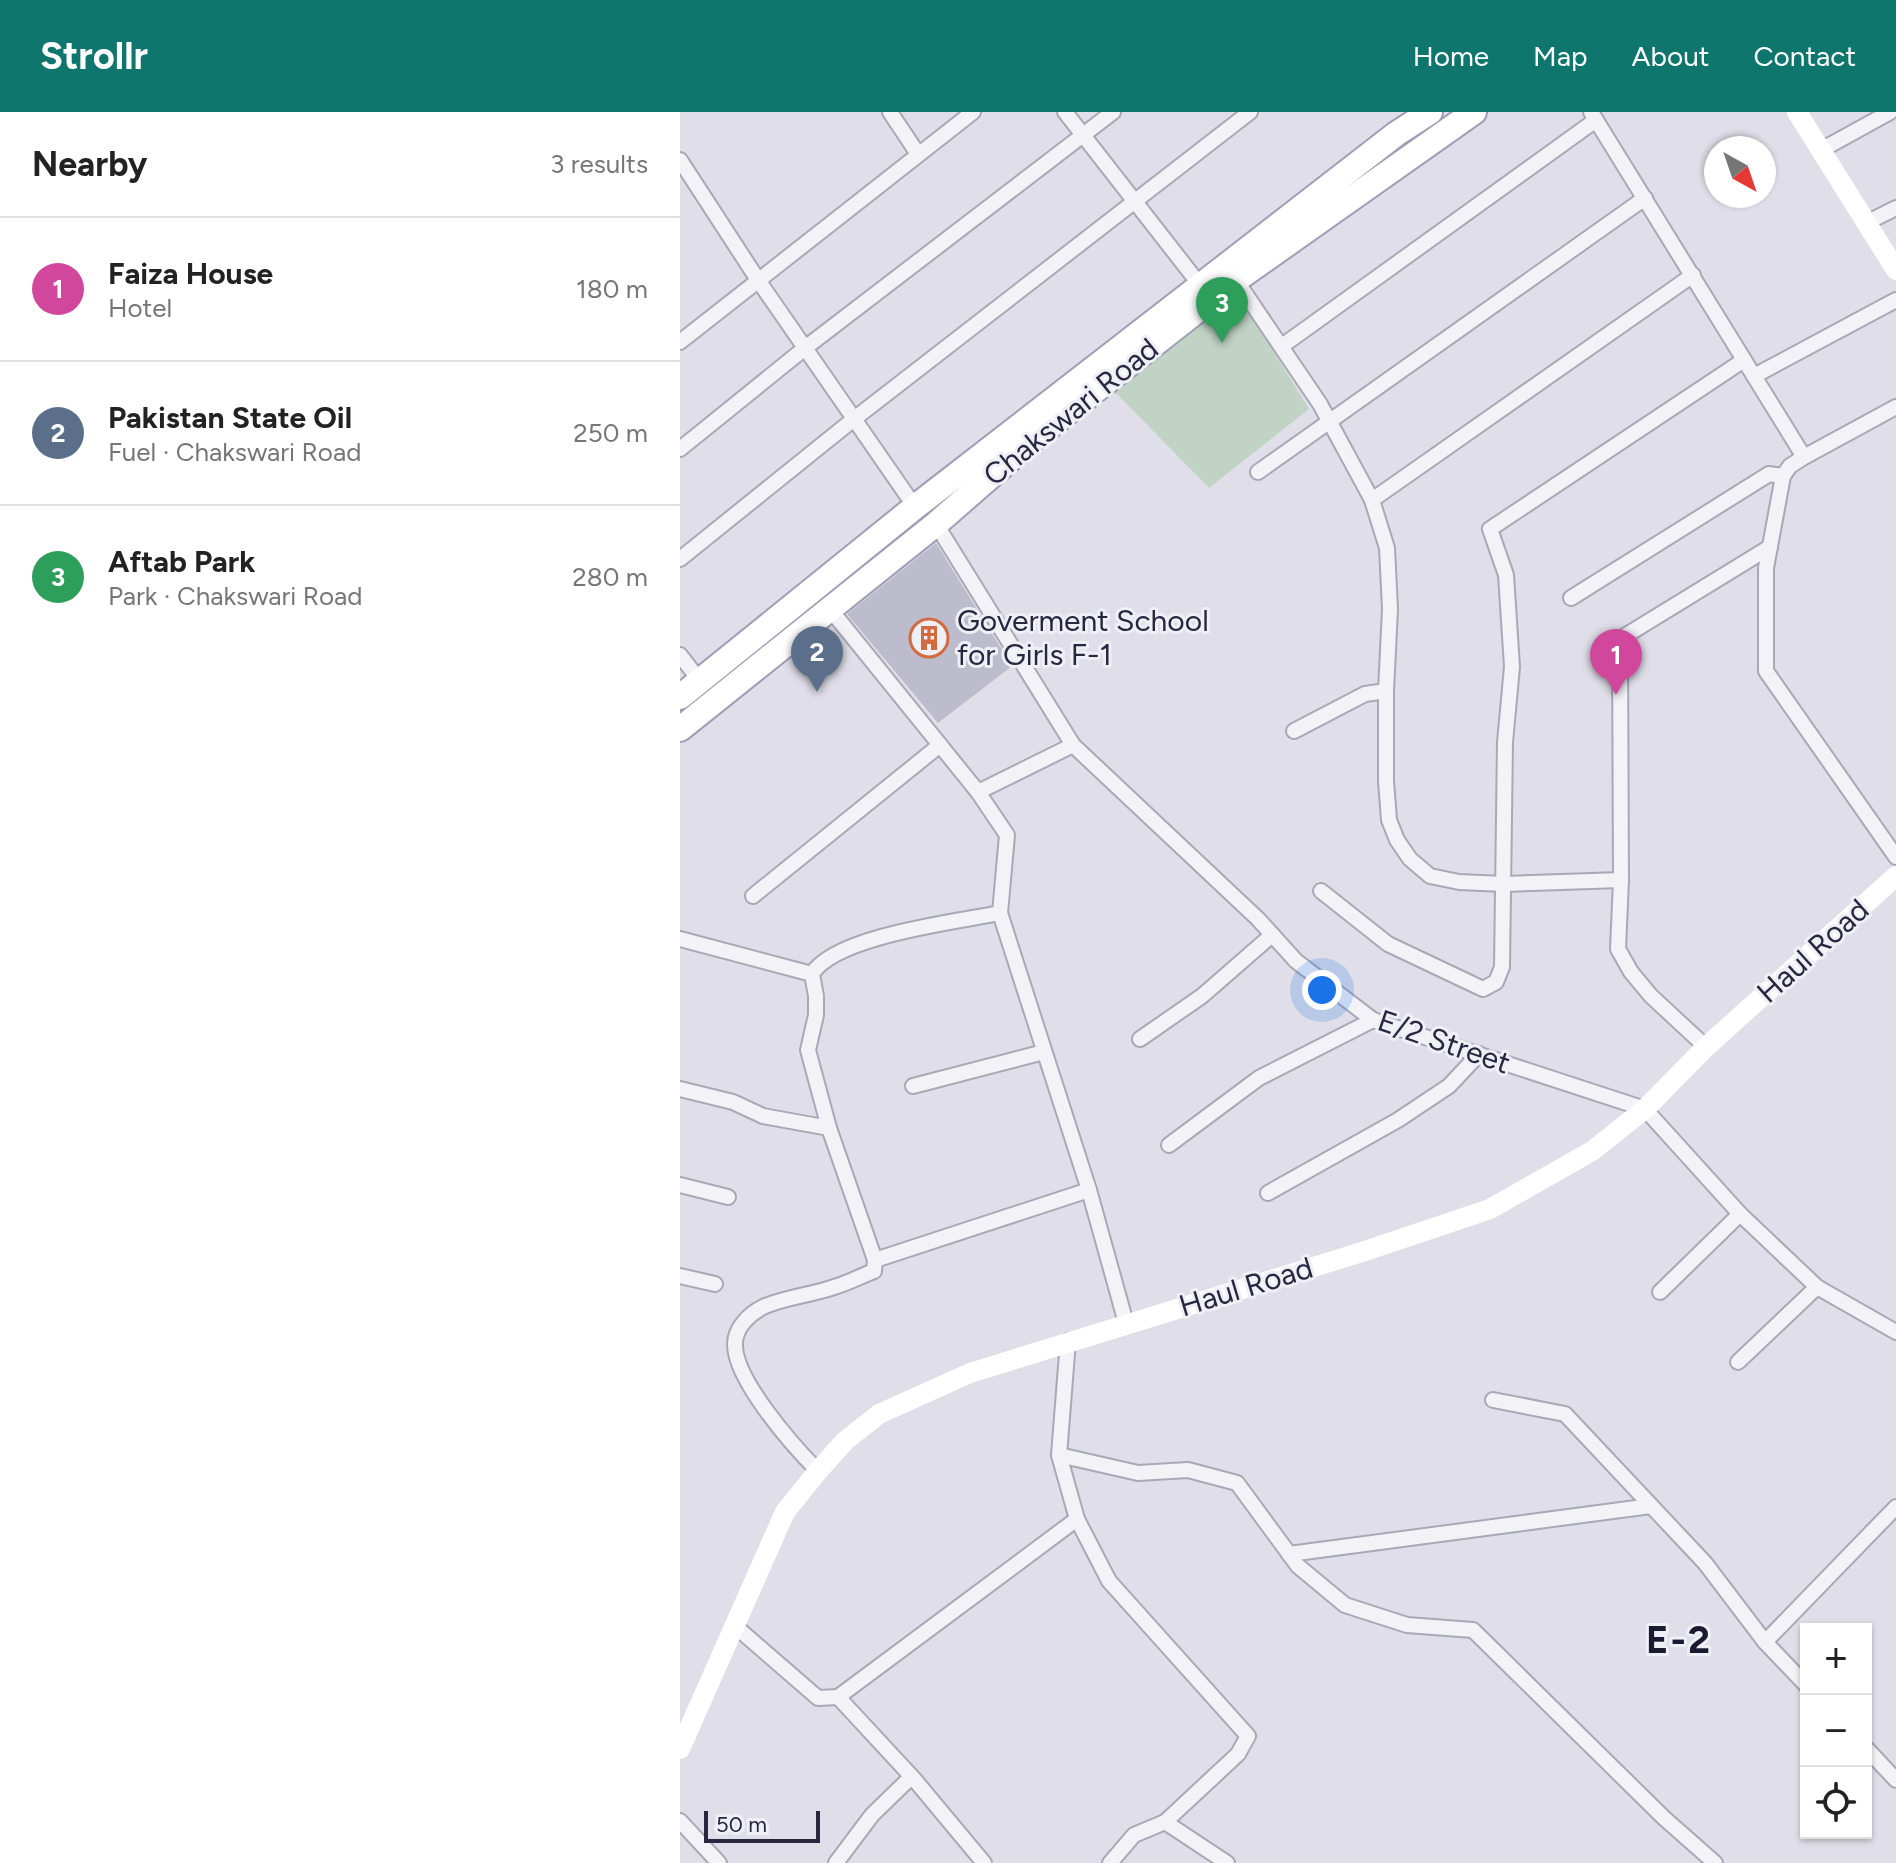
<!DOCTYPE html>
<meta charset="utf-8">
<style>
:root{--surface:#fff;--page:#f2f2f2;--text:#222;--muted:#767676;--line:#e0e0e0;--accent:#0f766e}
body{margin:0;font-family:Figtree,sans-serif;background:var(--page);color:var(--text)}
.controls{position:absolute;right:24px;bottom:24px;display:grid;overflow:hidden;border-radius:0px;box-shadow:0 2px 6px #0004}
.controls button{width:72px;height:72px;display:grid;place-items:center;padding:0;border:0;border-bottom:2px solid var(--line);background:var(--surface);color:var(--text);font:40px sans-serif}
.compass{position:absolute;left:1024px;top:24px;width:72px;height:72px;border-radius:50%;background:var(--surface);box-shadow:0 2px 6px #0004;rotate:140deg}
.scale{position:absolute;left:24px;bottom:20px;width:116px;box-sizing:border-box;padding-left:8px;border:4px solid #292740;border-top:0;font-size:22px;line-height:28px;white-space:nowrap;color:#292740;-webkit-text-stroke:6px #efeff6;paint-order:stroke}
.you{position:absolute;left:642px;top:878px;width:28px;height:28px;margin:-20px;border:6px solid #fff;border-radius:50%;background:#1a73e8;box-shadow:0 0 0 12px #1a73e833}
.badge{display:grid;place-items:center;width:52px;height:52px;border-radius:50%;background:var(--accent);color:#fff;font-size:26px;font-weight:700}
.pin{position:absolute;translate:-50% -66px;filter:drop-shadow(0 2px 4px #0008)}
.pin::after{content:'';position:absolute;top:42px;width:28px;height:24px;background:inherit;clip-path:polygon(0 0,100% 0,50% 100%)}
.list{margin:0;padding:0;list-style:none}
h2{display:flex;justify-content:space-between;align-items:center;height:104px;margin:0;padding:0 32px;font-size:34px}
h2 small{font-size:26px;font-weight:400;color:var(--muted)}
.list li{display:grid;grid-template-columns:52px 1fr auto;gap:24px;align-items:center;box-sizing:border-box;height:144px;padding:0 32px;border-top:2px solid var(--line)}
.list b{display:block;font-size:30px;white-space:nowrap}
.list p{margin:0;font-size:26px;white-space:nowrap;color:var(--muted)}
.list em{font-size:26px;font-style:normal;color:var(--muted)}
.icon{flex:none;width:44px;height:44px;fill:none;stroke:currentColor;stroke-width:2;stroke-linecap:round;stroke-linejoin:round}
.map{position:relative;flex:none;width:1216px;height:1751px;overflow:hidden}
header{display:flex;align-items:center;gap:48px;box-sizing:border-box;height:112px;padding:0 40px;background:var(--accent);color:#fff}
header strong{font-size:38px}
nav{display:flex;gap:44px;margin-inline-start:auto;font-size:28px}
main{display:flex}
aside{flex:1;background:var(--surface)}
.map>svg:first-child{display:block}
</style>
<header>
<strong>Strollr</strong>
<nav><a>Home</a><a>Map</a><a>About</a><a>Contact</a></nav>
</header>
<main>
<aside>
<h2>Nearby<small>3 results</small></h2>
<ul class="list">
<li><span class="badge" style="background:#d1479c">1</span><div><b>Faiza House</b><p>Hotel</p></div><em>180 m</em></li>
<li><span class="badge" style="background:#5c6f8a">2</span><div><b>Pakistan State Oil</b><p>Fuel · Chakswari Road</p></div><em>250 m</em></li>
<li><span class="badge" style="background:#2e9e5b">3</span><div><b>Aftab Park</b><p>Park · Chakswari Road</p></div><em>280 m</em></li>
</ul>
</aside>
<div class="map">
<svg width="1216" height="1751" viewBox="0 0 1216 1751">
<rect width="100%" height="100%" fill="#e0dfe9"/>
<polygon fill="#c0d3c4" points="558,182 629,297 529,376 435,280"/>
<polygon fill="#bdbccc" points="256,431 332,554 258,611 167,502"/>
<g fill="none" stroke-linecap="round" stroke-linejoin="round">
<defs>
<g id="street">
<polyline points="210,0 238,42"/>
<polyline points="385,0 520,173"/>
<polyline points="911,0 1124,345"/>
<polyline points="1141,38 1210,0"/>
<polyline points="0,48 78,168 235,395"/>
<polyline points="1186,111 1216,96"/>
<polyline points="556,168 640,292 692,388 707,436 710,497 706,579 706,669 709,708 717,728 730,747 750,764 779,770 824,772 941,768"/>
<polyline points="0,230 293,0"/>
<polyline points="602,234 916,8"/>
<polyline points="1074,264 1216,188"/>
<polyline points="1216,295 1124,345 1110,354 1103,364 1086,456 1086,559 1216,745"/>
<polyline points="0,337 125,236 433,0"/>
<polyline points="578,360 965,86"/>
<polyline points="692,388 1013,163"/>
<polyline points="256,412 393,633 578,807 616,849 693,908 965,997 1060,1102 1137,1175 1216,1220"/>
<polyline points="0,447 174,307 570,0"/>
<polyline points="891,486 1089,362 1103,364"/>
<polyline points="150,497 298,680 327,723 320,801 409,1078 446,1211"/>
<polyline points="0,543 20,569"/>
<polyline points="614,619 685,582 706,579"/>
<polyline points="298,680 393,633"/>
<polyline points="641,779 708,832 803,877 816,870 822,855 825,630 832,555 826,463 810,417 1064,248"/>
<polyline points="73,784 260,633"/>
<polyline points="0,827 132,862"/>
<polyline points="460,927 522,884 592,823"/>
<polyline points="1026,935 971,884 951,860 938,837 941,768 940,527 1090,435"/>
<polyline points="233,974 364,940"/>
<polyline points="0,977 53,990 83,1004 149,1016"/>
<polyline points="489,1033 579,966 693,908"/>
<polyline points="0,1073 48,1085"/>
<polyline points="588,1081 718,1008 769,974 799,942"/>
<path d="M195,1148L149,1016L128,938L136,903V884L132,862C155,824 275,810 320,801"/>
<polyline points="0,1164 35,1172"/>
<polyline points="980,1180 1060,1102"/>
<polyline points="388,1229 379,1343 397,1407 429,1469 568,1624 558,1642 485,1710 454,1723 430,1751"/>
<polyline points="1058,1250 1137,1175"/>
<polyline points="813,1288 885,1302 1025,1451 1085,1530 1126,1573"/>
<polyline points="379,1343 458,1361 508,1358 557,1371 618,1454 665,1493 727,1513 793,1518 984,1706 1035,1751"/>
<path d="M138,1359C113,1334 54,1267 55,1232C55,1216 69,1202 83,1195C105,1185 132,1183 154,1175C168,1171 181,1164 194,1159L195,1148L409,1078"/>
<polyline points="609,1442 971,1394"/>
<polyline points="55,1514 138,1586 158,1585 397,1407"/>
<polyline points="1085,1530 1216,1395"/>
<polyline points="158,1585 234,1667 304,1751"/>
<polyline points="1186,1636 1216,1668"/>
<polyline points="0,1709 39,1751"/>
<polyline points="485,1710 547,1751"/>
<polyline points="156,1751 192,1703 227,1669 234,1667"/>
</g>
<g id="primary">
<polyline points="0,585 235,395 716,22 750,0"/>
<polyline points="0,617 256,412 351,329 556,168 794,0"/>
</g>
</defs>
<use href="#street" stroke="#a9a8b6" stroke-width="18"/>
<use href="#primary" stroke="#9f9eb5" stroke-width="28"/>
<use href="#street" stroke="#f2f2f7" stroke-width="14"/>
<g stroke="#fff" stroke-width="20">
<polyline points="1117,0 1216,158"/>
<polyline points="0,1637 105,1400 138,1359 165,1329 199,1302 290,1261 682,1140 810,1097 912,1039 965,997 1026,935 1216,764"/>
</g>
<use href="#primary" stroke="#fff" stroke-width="24"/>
</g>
<defs>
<symbol id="building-ring" viewBox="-11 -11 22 22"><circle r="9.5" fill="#efeff6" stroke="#d26b40" stroke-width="1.5"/><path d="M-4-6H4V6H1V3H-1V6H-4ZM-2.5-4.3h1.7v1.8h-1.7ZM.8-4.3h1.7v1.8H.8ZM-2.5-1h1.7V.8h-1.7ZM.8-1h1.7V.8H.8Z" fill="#d26b40"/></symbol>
</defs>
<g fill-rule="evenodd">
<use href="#building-ring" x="227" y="504" width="44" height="44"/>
</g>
<g text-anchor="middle" stroke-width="6" stroke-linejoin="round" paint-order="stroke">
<g font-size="30" fill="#292740" stroke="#efeff6">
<text transform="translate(391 300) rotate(-39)" y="10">Chakswari Road</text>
<text transform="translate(1133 839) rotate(-42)" y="10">Haul Road</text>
<text transform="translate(764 930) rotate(19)" y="10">E/2 Street</text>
<text transform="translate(566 1175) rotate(-17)" y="10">Haul Road</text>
</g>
<g font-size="30" fill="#292740" stroke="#efeff6" text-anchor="start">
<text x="277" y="519">Goverment School<tspan x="277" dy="34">for Girls F-1</tspan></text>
</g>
<g font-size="38" font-weight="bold" letter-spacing="2" fill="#1c1a31" stroke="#efeff6">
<text x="999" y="1541">E-2</text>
</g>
</g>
</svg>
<div class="controls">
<button>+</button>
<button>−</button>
<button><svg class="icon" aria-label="locate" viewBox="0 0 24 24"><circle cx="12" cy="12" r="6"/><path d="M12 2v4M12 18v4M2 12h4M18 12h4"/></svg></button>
</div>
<svg class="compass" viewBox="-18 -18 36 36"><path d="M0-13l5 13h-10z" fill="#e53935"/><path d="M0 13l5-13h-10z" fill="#767676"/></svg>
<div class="scale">50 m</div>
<div class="you"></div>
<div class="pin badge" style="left:936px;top:583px;background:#d1479c">1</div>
<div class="pin badge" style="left:137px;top:580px;background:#5c6f8a">2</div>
<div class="pin badge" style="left:542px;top:231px;background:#2e9e5b">3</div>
</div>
</main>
